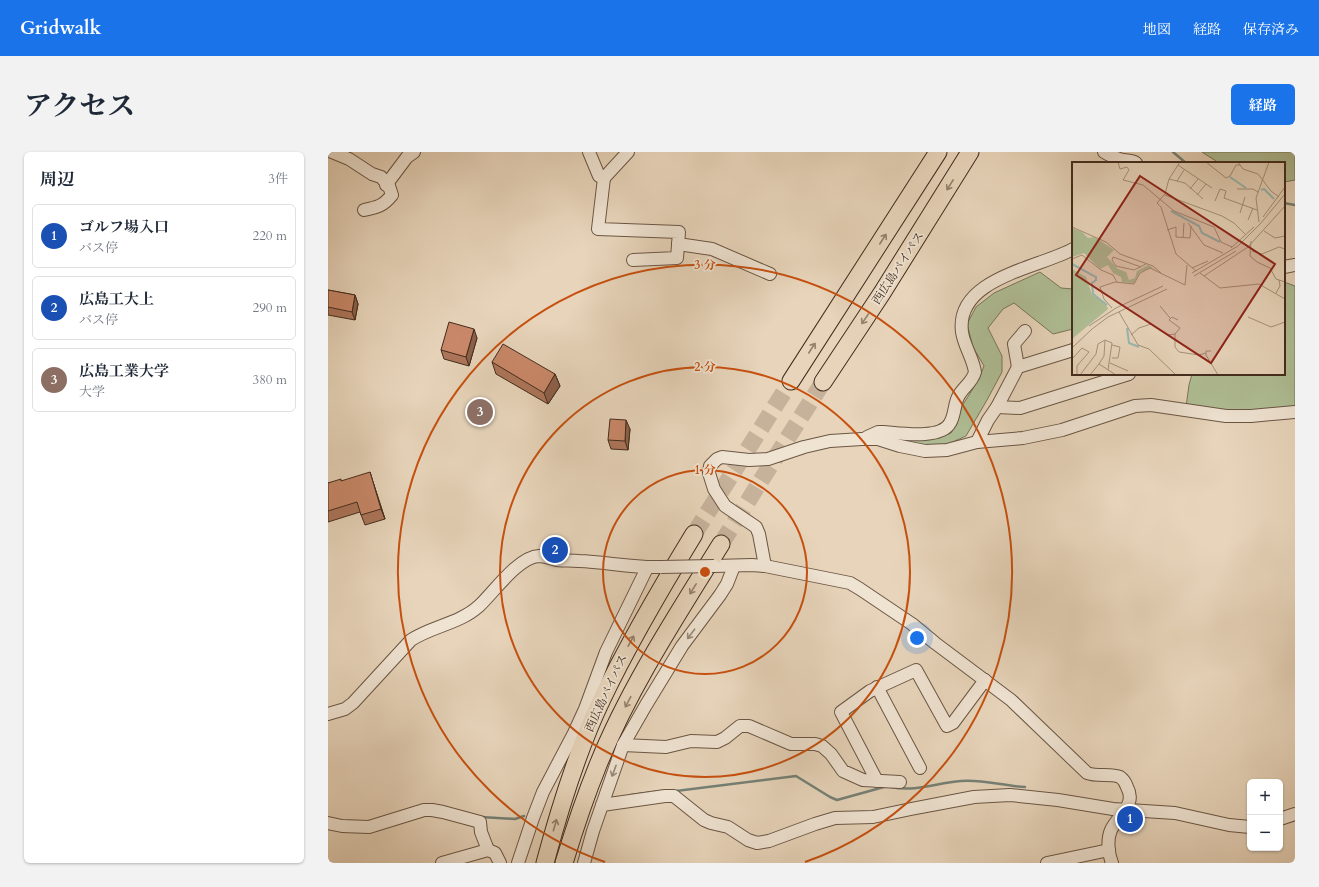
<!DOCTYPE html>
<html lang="ja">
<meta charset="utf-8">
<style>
:root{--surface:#fff;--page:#f2f2f3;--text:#1f2937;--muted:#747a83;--line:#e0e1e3;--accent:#1a73e8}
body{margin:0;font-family:Cardo,"Noto Serif JP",serif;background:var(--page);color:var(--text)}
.controls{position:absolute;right:12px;bottom:12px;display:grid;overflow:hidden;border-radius:6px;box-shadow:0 1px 3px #0004}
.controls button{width:36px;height:36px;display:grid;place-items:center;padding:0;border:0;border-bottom:1px solid var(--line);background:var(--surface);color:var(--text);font:20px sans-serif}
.you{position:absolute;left:589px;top:486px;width:14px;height:14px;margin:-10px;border:3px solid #fff;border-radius:50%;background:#1a73e8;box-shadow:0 0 0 6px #1a73e833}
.badge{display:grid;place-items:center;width:26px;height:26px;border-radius:50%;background:var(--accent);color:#fff;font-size:13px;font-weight:700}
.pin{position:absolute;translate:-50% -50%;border:2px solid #fff;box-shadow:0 1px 4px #0006}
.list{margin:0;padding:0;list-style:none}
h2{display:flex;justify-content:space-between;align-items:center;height:52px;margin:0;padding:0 16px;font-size:17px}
h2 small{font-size:13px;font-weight:400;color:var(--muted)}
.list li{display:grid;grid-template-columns:26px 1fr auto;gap:12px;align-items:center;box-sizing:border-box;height:64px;margin:0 8px 8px;padding:0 8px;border:1px solid var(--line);border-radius:6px}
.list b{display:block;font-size:15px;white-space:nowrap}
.list p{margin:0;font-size:13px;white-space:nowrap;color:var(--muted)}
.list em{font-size:13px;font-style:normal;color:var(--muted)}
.map{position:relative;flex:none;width:967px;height:711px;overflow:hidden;border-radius:6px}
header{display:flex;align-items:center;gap:24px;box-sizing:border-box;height:56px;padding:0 20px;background:var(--accent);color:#fff}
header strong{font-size:19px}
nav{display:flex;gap:22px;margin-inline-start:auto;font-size:14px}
.intro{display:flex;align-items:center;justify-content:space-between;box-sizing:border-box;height:96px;padding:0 24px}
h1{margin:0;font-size:28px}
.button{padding:10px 18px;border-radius:6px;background:var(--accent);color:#fff;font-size:14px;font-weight:700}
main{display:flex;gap:24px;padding:0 24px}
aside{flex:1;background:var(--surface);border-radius:6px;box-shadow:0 1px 3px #0004}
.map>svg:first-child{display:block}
</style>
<header>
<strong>Gridwalk</strong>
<nav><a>地図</a><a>経路</a><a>保存済み</a></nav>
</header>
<div class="intro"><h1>アクセス</h1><a class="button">経路</a></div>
<main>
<aside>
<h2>周辺<small>3件</small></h2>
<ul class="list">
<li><span class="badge" style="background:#1a4fb4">1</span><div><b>ゴルフ場入口</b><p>バス停</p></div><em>220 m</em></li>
<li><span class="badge" style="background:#1a4fb4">2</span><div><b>広島工大上</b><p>バス停</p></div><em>290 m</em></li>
<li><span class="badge" style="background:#8d6e63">3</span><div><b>広島工業大学</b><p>大学</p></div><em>380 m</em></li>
</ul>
</aside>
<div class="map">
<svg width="967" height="711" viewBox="0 0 967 711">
<rect width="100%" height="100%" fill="#e7d4ba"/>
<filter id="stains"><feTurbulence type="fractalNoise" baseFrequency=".005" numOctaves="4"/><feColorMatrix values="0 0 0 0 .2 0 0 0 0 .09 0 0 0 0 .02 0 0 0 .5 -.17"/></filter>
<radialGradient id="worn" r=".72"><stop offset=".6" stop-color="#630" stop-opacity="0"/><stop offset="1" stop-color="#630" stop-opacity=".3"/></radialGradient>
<g fill="#afbe95" stroke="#787559">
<polygon points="874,0 967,0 967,28 956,30 956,11 891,11"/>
<polygon points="712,120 733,136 745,137 745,177 725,182 686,151 675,157 660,176 674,204 674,220 659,248 638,284 620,292 587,295 576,291 578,288 611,286 623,281 629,272 634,254 651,227 656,214 645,195 639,172 648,155 666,141"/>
<polygon points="956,130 967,134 967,256 893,260 858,255 861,233 864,222 956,222"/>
</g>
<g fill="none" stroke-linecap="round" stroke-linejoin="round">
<g stroke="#758076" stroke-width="2.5">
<polyline points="845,0 858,11"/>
<polyline points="956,51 967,53"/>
<path d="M563,635C588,640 608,631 633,629C654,627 675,634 697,635"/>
<polyline points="348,639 468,624 502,645 509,648 556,635"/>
<polyline points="303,643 333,639"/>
<polyline points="153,665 187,667 196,664"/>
</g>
<g stroke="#c6b29b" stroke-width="17" stroke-dasharray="17 8" stroke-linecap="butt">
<polyline points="366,382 463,229"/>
<polyline points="393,392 495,230"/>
</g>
<defs>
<g id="minor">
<path d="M4,0L21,7L44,22L53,25L61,34L64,43C55,54 50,55 36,58"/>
<polyline points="261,0 271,24 276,26 300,0"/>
<path d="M776,0C782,4 788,6 795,8C801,9 804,8 808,11"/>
<polyline points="276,26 270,77 351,80 349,106 305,108"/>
<polyline points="58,33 79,5 86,0"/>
<polyline points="350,92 384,97 442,122"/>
<polyline points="956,115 967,113"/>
<polyline points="690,215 686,192 697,179"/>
<polyline points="669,255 692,256 801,222"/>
<path d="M539,285L550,280H555C571,281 613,288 622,271C627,263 626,253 630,245C635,235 644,231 647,220C645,206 636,194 634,180C627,126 711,116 745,97"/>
<polyline points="649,290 660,268 669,255 690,215 745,198"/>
<path d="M386,414L424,413L437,414L522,431L532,437L584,472L607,491L683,548L759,621C769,625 783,621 792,625C795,627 798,632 799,635C809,653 790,663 783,678C779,687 780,701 784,711"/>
<polyline points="437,414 431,382 428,375 397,354 386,337 381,321 382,314 389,307 394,305 421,308 440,307 476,295 502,289 534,287 550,287 572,294 597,299 619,298 649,290 695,286 734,278 807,254 823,253 898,264 923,264 967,260"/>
<polyline points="549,535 592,616"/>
<path d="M0,562L17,557L25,551L83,488C104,474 131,472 151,454C166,440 190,405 211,404C217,404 223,407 229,408C236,409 243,408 251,409C278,410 305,416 333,415"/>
<polyline points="295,593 338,595 363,589 389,590 397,586 412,574 421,574 463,592 487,592 494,594 503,602 515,619 535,628 572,630"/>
<polyline points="549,629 513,560 542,539 588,518 619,574 625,571 657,528"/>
<polyline points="274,653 337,644 346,644 376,668 383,671 400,675 420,688 429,691 441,689 487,672 507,666 545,665 583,657 646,645 682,643 730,648 785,657 847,661 901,673 922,675"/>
<polyline points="952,667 967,662"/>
<polyline points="0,671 14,674 41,675 96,658 104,658 115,660 152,670 153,680 160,698"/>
<polyline points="114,711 160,698 167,701 172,711"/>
<polyline points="190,711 205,666 215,640 246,581 257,557 278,500 319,416"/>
<polyline points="256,711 265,679 295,593 318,553 354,494 392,443 399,432 406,414"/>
<polyline points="719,711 781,698"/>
</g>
<g id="highway">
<polyline points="463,229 610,0"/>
<polyline points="495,230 554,141 642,0"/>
<path d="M217,711C232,655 249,599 274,547C301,490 333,436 366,382"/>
<path d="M236,711C246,678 257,645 270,613C301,536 349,463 393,392"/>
</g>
</defs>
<use href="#minor" stroke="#6b5644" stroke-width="14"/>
<use href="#highway" stroke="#422c1d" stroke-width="19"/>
<use href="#minor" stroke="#efe3d2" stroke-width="12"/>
<use href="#highway" stroke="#e7d4ba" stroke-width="17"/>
<defs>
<polyline id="minor-bridge" points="333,415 386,414"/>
</defs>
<use href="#minor-bridge" stroke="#6b5644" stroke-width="14" stroke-linecap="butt"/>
<use href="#minor-bridge" stroke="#efe3d2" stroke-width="12"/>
</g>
<g fill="#ad755a" stroke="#422c1d">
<polygon points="0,138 27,143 30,152 27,168 0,163"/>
<polygon points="149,186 141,214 116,207 113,198"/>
<polygon points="164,210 227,222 232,234 220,252 168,222"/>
<polygon points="302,277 300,298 283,297 280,288"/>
<polygon points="13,329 45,330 57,367 37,373 32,360 0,370 0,331"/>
</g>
<g fill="#8d5f4a" stroke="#422c1d">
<polygon points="27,143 30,152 27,168 24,160"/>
<polygon points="146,177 149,186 141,214 138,205"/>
<polygon points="227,222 232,234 220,252 216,241"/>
<polygon points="298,268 302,277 300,298 297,289"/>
<polygon points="42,320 45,330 57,367 53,357"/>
</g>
<g fill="#c98869" stroke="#422c1d">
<polygon points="0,138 27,143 24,160 0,155"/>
<polygon points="121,170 146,177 138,205 113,198"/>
<polygon points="175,192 227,222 216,241 164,210"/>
<polygon points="282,267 298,268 297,289 280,288"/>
<polygon points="42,320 53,357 33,363 29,350 0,359 0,331 13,327 13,329"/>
</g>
<defs><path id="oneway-shaft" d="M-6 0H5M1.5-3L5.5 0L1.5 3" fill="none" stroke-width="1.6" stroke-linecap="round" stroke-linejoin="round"/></defs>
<g stroke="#94806c">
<use href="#oneway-shaft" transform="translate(622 33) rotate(122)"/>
<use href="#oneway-shaft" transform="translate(555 87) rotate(-57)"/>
<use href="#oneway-shaft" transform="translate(537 167) rotate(124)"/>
<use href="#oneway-shaft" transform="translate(484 196) rotate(-57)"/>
<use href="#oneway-shaft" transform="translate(365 437) rotate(122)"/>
<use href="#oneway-shaft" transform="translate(303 489) rotate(-61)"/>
<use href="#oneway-shaft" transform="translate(300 550) rotate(118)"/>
<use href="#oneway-shaft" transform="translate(227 673) rotate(-74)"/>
</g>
<g stroke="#988878">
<use href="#oneway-shaft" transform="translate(363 482) rotate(127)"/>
<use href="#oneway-shaft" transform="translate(286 619) rotate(110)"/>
</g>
<g fill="none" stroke="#c7500f" stroke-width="2">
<circle cx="377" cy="420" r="102"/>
<circle cx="377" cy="420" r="205"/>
<path d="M277 710A307 307 0 1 1 477 710"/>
</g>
<g text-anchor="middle" stroke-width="3.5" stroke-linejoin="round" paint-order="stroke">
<g font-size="12" fill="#422c1d" stroke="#efe3d2">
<text transform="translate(570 116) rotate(-57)" y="4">西広島バイパス</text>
<text transform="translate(278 541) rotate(-65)" y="4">西広島バイパス</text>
</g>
</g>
<g transform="translate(744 10)">
<rect width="213" height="213" fill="#e7d4ba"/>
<path d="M0,66L10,70L16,76L23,75L42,88L35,95L46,107L54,110L57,118L63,116L65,109L76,103L85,108L80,106L68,110L62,121L50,120L49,115L41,111L36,103L28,107L12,91L0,95ZM0,107L14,115L20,133L33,140L36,147L0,177Z" fill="#afbe95"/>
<path fill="none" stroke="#97b8b2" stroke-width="2" d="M158,15L174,26M189,28L192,27L202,37M99,49L127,64L130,71L148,80M0,102L24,115V118L20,121L21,132L35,143M55,166L57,181L67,185"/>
<path fill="none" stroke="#a5917b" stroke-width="1" d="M46,0L48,7L55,5L57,8L51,18L71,23L102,49L142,65L149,80L160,85M108,0L97,17L93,32L85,41L89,45L104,92L124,109M134,0L154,16L158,14L164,3H168M166,0L171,7L186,12L199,29L207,35M106,3L140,26M97,17L113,21L131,37M105,19L112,8M118,27L126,17M165,27H181L186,30M93,33L150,54L162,61L173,72M125,33L134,22M143,39L148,27L154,29L152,36L185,48M168,51L173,35M191,55L213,25M176,58L181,46M187,60L184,36L197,0M116,61L132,83L151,91M0,65L34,80L48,92L81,104L89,111M95,68L104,65V75L118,76L119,64M192,69L203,76L213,74M111,76L112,61M179,79L178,94L185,100L198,106L204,117L213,120M159,86L182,65M180,89L190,92L207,85L213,87M0,97L10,93L29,108L41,113L45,120M69,105L41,95L40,98L44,104L62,108L74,102M120,106L136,99M120,111L166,84L189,61L213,32M128,111L148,126L187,122L213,137M122,114L164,89M132,114L176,85L213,44M204,131L208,124L207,118M88,144L98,156M40,146L32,137L28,125L43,120L62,122L68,111L78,106L113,123L115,103M47,150L66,183L77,187L104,213M176,155L199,165L213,160M17,164L44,146L91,124M103,172L108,166L97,158L100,155L106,158M59,173L67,166L79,162L96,173L103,172V185L107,190L127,193L134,191M0,186L20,167L36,155L95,127M139,189H134V193L146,213M40,196H46L48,185L40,183M0,197L10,186L17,190L5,204V213M38,201L56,209M27,202L32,194L33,178M8,213L24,192L26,182L33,178L40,181L36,208M18,213L27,202L44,213"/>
<path fill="#8f2418" fill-opacity="0.15" stroke="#8f2418" stroke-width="2" d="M68,14L203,102L139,201L4,113Z"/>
<rect width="213" height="213" fill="none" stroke="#422c1d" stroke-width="2"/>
</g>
<circle cx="377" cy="420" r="6" fill="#c7500f" stroke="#efe3d2" stroke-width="2"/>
<g font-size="12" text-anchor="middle" font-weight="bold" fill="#c7500f" stroke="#efe3d2" stroke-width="3.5" stroke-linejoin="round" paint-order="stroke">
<text x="377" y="117">3 分</text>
<text x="377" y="219">2 分</text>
<text x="377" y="322">1 分</text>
</g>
<rect width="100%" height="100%" filter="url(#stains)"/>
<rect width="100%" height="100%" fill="url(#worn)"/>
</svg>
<div class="controls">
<button>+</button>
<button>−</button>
</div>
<div class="you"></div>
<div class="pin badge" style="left:802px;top:667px;background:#1a4fb4">1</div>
<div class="pin badge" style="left:227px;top:398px;background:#1a4fb4">2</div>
<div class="pin badge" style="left:152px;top:260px;background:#8d6e63">3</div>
</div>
</main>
